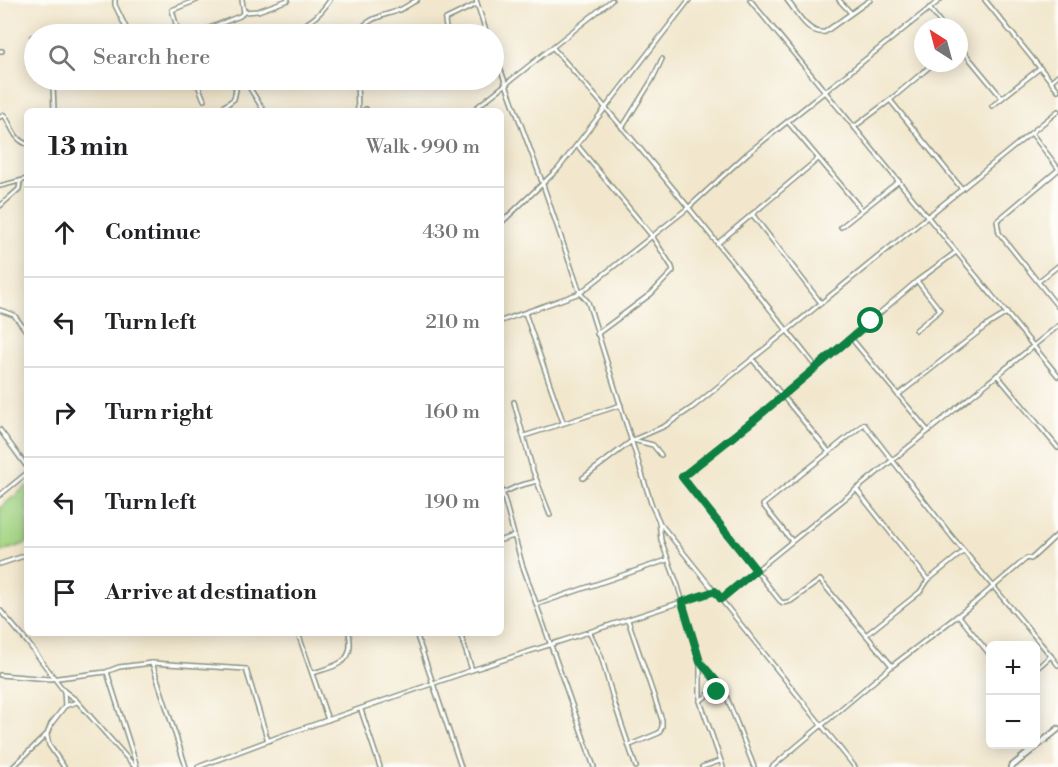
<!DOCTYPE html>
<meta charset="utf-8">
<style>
:root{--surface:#fff;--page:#f2f2f2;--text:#202124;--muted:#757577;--line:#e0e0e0}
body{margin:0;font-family:"Libre Bodoni",serif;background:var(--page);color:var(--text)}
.controls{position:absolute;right:18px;bottom:18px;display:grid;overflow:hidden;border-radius:9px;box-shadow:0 3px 15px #0003}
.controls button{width:54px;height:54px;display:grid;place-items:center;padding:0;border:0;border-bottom:2px solid var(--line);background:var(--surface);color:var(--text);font:30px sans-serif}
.compass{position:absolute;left:914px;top:18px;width:54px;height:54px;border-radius:50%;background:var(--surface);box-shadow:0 3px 15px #0003;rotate:324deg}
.stop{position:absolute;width:18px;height:18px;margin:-14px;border:4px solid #0b8043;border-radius:50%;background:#fff}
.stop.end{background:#0b8043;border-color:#fff;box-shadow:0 2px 6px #0008}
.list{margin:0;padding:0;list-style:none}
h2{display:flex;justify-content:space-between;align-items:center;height:78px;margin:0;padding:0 24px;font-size:26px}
h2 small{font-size:20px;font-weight:400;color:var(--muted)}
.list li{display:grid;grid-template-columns:39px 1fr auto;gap:18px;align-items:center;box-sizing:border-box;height:90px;padding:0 24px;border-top:2px solid var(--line)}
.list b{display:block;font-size:22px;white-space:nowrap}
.list em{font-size:20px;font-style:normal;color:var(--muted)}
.icon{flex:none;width:33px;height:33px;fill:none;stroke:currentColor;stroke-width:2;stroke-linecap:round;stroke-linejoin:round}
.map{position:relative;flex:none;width:1058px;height:767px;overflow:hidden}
.search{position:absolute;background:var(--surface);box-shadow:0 3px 15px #0003;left:24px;top:24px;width:480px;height:66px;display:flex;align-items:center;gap:15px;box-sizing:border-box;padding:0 21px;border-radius:33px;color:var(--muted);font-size:22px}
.panel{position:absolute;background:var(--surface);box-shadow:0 3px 15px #0003;left:24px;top:108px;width:480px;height:528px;border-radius:9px}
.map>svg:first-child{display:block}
</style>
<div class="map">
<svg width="1058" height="767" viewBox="0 0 1058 767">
<rect width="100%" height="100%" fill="#fdfcf7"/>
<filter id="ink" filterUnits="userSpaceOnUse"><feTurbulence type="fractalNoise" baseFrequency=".0167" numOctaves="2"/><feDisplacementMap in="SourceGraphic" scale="12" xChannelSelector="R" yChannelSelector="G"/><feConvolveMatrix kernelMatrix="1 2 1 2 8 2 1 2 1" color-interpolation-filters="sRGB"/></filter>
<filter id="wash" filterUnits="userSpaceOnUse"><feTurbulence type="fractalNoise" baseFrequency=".008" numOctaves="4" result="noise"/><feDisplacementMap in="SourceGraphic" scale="24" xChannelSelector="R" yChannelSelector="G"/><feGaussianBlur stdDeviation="1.35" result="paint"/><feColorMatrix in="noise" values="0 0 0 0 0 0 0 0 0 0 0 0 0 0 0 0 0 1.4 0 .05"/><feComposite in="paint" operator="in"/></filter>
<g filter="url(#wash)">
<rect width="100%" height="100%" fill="#f2e7cd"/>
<polygon fill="#a4d685" stroke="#628a5c" stroke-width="1.5" points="27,486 27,543 0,552 0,508"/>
</g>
<g filter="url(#ink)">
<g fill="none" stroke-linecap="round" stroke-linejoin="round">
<defs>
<g id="street">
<polyline points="115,0 115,5 129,34"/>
<polyline points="476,0 487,34"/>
<polyline points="750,0 1058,376"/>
<path d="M787,0C797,12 808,35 825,32L870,0"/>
<polyline points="839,0 850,12"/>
<polyline points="985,0 1058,90"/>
<polyline points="929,8 944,27"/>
<polyline points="244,12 258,11 288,0"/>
<polyline points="179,34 172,10 197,0"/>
<polyline points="194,34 240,16 244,12 242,0"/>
<path d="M284,34C304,26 318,19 330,0"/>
<path d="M356,34C368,18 379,17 397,11C403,9 411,3 417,0"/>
<polyline points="447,34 445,21 446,19 477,4"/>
<polyline points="32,37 34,40"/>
<polyline points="959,46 1002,98"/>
<path d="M553,48C645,150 730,259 816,367"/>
<polyline points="0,51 2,51"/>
<polyline points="494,52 540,176 580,293 588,302 652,506 659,521 661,540 678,586 700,662 700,701 723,767"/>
<polyline points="51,80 53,85 54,111"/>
<polyline points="196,80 204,100"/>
<polyline points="246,80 249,87 264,111"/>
<polyline points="357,80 358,111"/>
<polyline points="1051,81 1058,75"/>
<polyline points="890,100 962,189"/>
<polyline points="224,106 229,111"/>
<polyline points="992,106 1040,68"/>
<polyline points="218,111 234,99 236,90 234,84 236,80"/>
<polyline points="363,111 366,109"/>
<polyline points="472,111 612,0"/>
<path d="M0,117L4,115C12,125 13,139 27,144"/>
<polyline points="788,122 862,210"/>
<polyline points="854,127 890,100 934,63"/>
<polyline points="622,128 652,80 662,59"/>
<polyline points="1032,134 1058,168"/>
<polyline points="577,145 652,236 672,267 673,271 652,293 597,334"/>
<polyline points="1058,170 997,221 999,233 1058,307"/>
<polyline points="0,186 27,179"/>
<polyline points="0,206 19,189 20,182"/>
<polyline points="752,214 821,303"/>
<polyline points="501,223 558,169 689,0"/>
<polyline points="841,227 899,181"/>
<polyline points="718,243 818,159"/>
<polyline points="1039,281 1058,266"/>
<polyline points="0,310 14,315 27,332"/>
<polyline points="525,313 563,422"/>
<polyline points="501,321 580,293 688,208 748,153 940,0"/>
<polyline points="916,330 940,310 917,281"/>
<polyline points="851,338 928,431"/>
<polyline points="753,360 829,452"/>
<polyline points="997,375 1058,448"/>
<polyline points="898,395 986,326 1007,313"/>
<polyline points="514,402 533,471 550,515"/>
<polyline points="0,430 27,467"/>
<polyline points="524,436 621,405"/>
<polyline points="633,440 653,445 661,455"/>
<polyline points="583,478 633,440 665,426 693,407 1058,111"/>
<polyline points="501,487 522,564 594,767"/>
<polyline points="856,489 928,580"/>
<polyline points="503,493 518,486 537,481"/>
<polyline points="0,495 27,473"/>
<polyline points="659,522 855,767"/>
<polyline points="501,540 514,536"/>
<polyline points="792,541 763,505 864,424 953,538 1051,656"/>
<polyline points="0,564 27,555"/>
<polyline points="721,599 1058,326"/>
<polyline points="538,604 667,560"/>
<polyline points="0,610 28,643 64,691 76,700 135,767"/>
<polyline points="959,616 990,655"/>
<polyline points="628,620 662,720 662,727 659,733 630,745"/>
<polyline points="298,633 328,720"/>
<polyline points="416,633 461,767"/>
<polyline points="460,633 472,670"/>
<polyline points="590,633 601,656 615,705 636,767"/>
<polyline points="866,635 920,592 928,580 964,551"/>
<polyline points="152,663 186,767"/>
<polyline points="701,663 724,690"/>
<polyline points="892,666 820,580 791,601 783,603 780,601 682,477 783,396 917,281 956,252"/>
<polyline points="1036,669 1051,656 1058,665"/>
<polyline points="107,672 137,767"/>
<path d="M313,673C337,665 355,664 349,633"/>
<polyline points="0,675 50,679 106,672 119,667 152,663 246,669 268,741"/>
<polyline points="64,691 65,706"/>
<polyline points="700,701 709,694 724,690 754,767"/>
<polyline points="361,710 380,767"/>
<polyline points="47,735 49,745 64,767"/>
<polyline points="13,767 47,734 51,724 65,706 77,702"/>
<polyline points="198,767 278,737 472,670 715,591"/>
<polyline points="702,767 720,761"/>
<polyline points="772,767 892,666 973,604 1027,558 1031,559 1058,534"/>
</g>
<polyline id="secondary" points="1011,767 1058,729"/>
</defs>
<use href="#street" stroke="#889280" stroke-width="6"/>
<use href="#secondary" stroke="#889280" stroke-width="8"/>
<use href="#street" stroke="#fff" stroke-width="3"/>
<use href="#secondary" stroke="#fff" stroke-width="4.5"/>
</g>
</g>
<g fill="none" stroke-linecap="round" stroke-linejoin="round" filter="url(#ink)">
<polyline stroke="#0b8043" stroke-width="8" points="717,692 724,690 700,662 682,602 715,591 721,599 756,570 682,477 754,420 871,321"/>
</g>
</svg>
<div class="controls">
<button>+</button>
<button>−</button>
</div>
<svg class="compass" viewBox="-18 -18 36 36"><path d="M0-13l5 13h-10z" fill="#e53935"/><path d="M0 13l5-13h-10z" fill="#757577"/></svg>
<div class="stop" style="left:871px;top:321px"></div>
<div class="stop end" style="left:717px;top:692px"></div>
<div class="search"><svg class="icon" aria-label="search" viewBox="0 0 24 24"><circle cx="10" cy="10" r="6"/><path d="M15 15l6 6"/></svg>Search here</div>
<section class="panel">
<h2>13 min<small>Walk · 990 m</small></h2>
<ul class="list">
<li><svg class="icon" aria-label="ahead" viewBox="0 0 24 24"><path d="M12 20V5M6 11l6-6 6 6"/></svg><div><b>Continue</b></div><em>430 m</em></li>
<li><svg class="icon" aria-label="left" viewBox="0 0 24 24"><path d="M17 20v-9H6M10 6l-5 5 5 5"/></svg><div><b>Turn left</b></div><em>210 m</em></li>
<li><svg class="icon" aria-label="right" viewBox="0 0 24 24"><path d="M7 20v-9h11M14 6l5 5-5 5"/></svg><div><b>Turn right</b></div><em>160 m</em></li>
<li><svg class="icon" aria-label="left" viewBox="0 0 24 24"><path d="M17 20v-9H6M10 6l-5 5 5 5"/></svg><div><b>Turn left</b></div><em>190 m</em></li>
<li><svg class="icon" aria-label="arrive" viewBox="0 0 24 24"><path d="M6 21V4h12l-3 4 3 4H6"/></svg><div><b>Arrive at destination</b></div></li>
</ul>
</section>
</div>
